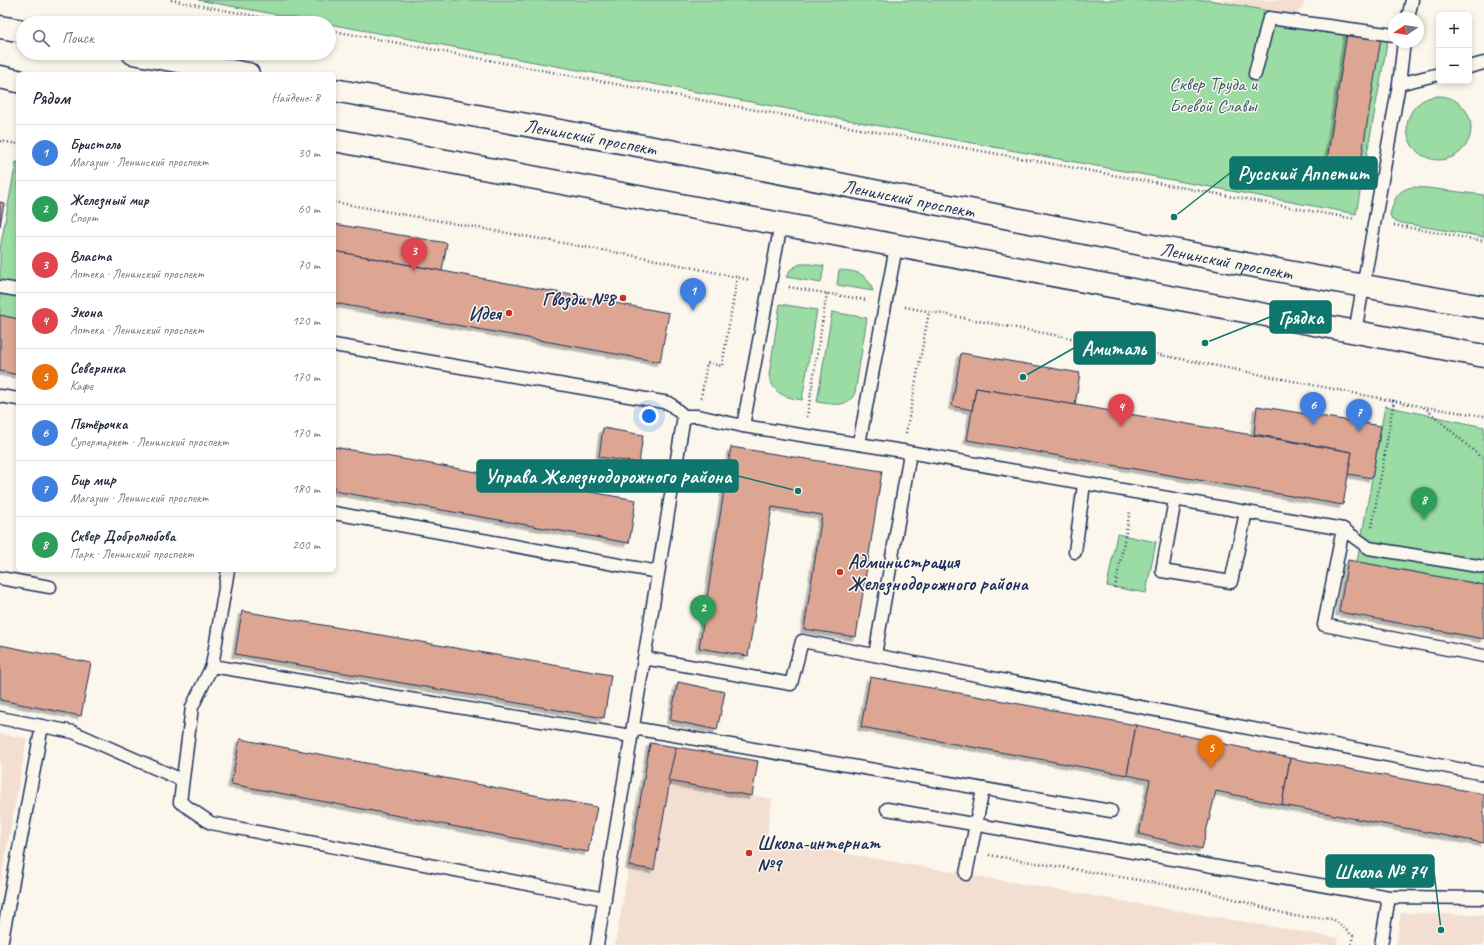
<!DOCTYPE html>
<html lang="ru">
<meta charset="utf-8">
<style>
:root{--surface:#fff;--page:#f6f6f7;--text:#1f2937;--muted:#747a83;--line:#e0e1e3;--accent:#db2777}
body{margin:0;font-family:Caveat,sans-serif;background:var(--page);color:var(--text)}
.controls{position:absolute;right:12px;top:12px;display:grid;overflow:hidden;border-radius:6px;box-shadow:0 2px 6px #0003}
.controls button{width:36px;height:36px;display:grid;place-items:center;padding:0;border:0;border-bottom:1px solid var(--line);background:var(--surface);color:var(--text);font:20px sans-serif}
.compass{position:absolute;left:1388px;top:12px;width:36px;height:36px;border-radius:50%;background:var(--surface);box-shadow:0 2px 6px #0003;rotate:258deg}
.you{position:absolute;left:649px;top:416px;width:14px;height:14px;margin:-10px;border:3px solid #fff;border-radius:50%;background:#1a73e8;box-shadow:0 0 0 6px #1a73e833}
.badge{display:grid;place-items:center;width:26px;height:26px;border-radius:50%;background:var(--accent);color:#fff;font-size:13px;font-weight:700}
.pin{position:absolute;translate:-50% -33px;filter:drop-shadow(0 1px 2px #0008)}
.pin::after{content:'';position:absolute;top:21px;width:14px;height:12px;background:inherit;clip-path:polygon(0 0,100% 0,50% 100%)}
.list{margin:0;padding:0;list-style:none}
h2{display:flex;justify-content:space-between;align-items:center;height:52px;margin:0;padding:0 16px;font-size:17px}
h2 small{font-size:13px;font-weight:400;color:var(--muted)}
.list li{display:grid;grid-template-columns:26px 1fr auto;gap:12px;align-items:center;box-sizing:border-box;height:56px;padding:0 16px;border-top:1px solid var(--line)}
.list b{display:block;font-size:15px;white-space:nowrap}
.list p{margin:0;font-size:13px;white-space:nowrap;color:var(--muted)}
.list em{font-size:13px;font-style:normal;color:var(--muted)}
.icon{flex:none;width:22px;height:22px;fill:none;stroke:currentColor;stroke-width:2;stroke-linecap:round;stroke-linejoin:round}
.map{position:relative;flex:none;width:1484px;height:945px;overflow:hidden}
.search{position:absolute;background:var(--surface);box-shadow:0 2px 6px #0003;left:16px;top:16px;width:320px;height:44px;display:flex;align-items:center;gap:10px;box-sizing:border-box;padding:0 14px;border-radius:22px;color:var(--muted);font-size:15px}
.panel{position:absolute;background:var(--surface);box-shadow:0 2px 6px #0003;left:16px;top:72px;width:320px;height:500px;border-radius:6px}
.map>svg:first-child{display:block}
</style>
<div class="map">
<svg width="1484" height="945" viewBox="0 0 1484 945">
<defs>
<filter id="shadow"><feDropShadow dx="-3.5" dy="3.5" stdDeviation="0" flood-color="#0004"/></filter>
</defs>
<rect width="100%" height="100%" fill="#fbf7ec"/>
<filter id="ink" filterUnits="userSpaceOnUse"><feTurbulence type="fractalNoise" baseFrequency=".025" numOctaves="2"/><feDisplacementMap in="SourceGraphic" scale="8" xChannelSelector="R" yChannelSelector="G"/><feConvolveMatrix kernelMatrix="1 2 1 2 8 2 1 2 1" color-interpolation-filters="sRGB"/></filter>
<g filter="url(#ink)">
<g fill="#f2dfd1">
<polygon points="1209,0 1305,0 1304,5 1294,16"/>
<polygon points="0,734 27,738 0,886"/>
<polygon points="668,781 772,799 766,840 1338,938 1337,945 615,945 629,866 653,870"/>
<polygon points="1401,913 1484,915 1484,945 1396,945"/>
</g>
<g fill="#9bdba4" stroke="#5b8581">
<polygon points="198,0 1209,0 1389,33 1356,214 329,24 329,23 322,23"/>
<circle cx="1439" cy="128" r="32"/>
<polygon points="16,162 18,162 18,319 0,315 0,249"/>
<path d="M1413,187L1427,188L1484,195V237L1396,222L1392,219L1390,215C1394,200 1396,190 1413,187Z"/>
<polygon points="800,264 810,264 824,266 821,283 786,277 791,269"/>
<path d="M839,270C857,271 867,273 873,291L837,285Z"/>
<path d="M780,304L817,310L802,400C784,397 773,394 769,375Z"/>
<path d="M832,312L867,318L855,393C847,409 833,404 817,402Z"/>
<polygon points="1385,406 1484,427 1484,585 1357,562"/>
<polygon points="1117,534 1156,542 1146,593 1107,586"/>
</g>
<g fill="#dca693" stroke="#1b2f5e" filter="url(#shadow)">
<polygon points="1347,33 1381,38 1360,167 1327,161"/>
<polygon points="0,202 4,203 0,226"/>
<polygon points="334,224 447,243 442,271 334,251"/>
<polygon points="334,251 669,313 660,362 334,303"/>
<polygon points="0,315 18,319 18,375 0,371"/>
<polygon points="961,353 1080,373 1075,405 976,388 972,410 952,406"/>
<polygon points="976,388 1352,452 1343,505 967,440"/>
<polygon points="1257,406 1381,426 1372,478 1348,474 1352,452 1254,434"/>
<polygon points="603,428 643,435 639,463 599,457"/>
<polygon points="334,447 636,500 629,543 334,491"/>
<polygon points="731,447 882,471 856,637 804,629 822,515 772,507 748,656 699,648"/>
<polygon points="1348,560 1484,585 1484,639 1339,612"/>
<polygon points="242,611 611,675 604,718 235,654"/>
<polygon points="0,645 91,663 81,716 0,700"/>
<polygon points="870,677 1136,725 1127,775 861,727"/>
<polygon points="678,682 725,692 717,730 670,720"/>
<polygon points="1136,725 1290,758 1282,805 1216,791 1202,849 1139,834 1150,780 1127,775"/>
<polygon points="240,739 597,807 588,852 231,784"/>
<polygon points="650,743 676,747 654,870 629,866"/>
<polygon points="676,747 758,761 752,796 668,781"/>
<polygon points="1290,758 1484,794 1484,843 1282,805"/>
</g>
<g fill="none" stroke-linecap="round" stroke-linejoin="round">
<defs>
<g id="service">
<polyline points="1408,18 1412,0"/>
<polyline points="1469,67 1484,63"/>
<polyline points="1255,74 1269,18 1394,35"/>
<polyline points="1399,84 1439,74"/>
<polyline points="0,287 18,290"/>
<polyline points="1355,332 1399,84 1404,42"/>
<polyline points="334,345 669,403 684,416 698,416 743,426 903,451 1343,529 1369,548 1484,567"/>
<polyline points="0,396 18,399"/>
<polyline points="743,426 781,224"/>
<polyline points="859,444 896,247"/>
<polyline points="1175,500 1162,571 1231,582 1246,512"/>
<polyline points="334,513 658,572"/>
<polyline points="1343,529 1324,625 1484,656"/>
<polyline points="1075,552 1084,484"/>
<polyline points="228,570 212,666 192,707 180,802 211,823 605,899"/>
<polyline points="0,578 50,587"/>
<polyline points="875,655 910,453"/>
<polyline points="644,658 791,684 802,641 1484,774"/>
<polyline points="212,666 631,736"/>
<polyline points="0,718 73,732 182,780"/>
<polyline points="633,728 1111,811"/>
<polyline points="887,809 1389,897"/>
<polyline points="966,874 983,789"/>
<polyline points="1,945 42,726"/>
<polyline points="597,945 684,416"/>
<polyline points="1381,945 1389,897 1484,898"/>
</g>
<g id="secondary">
<polyline points="0,27 23,31"/>
<polyline points="133,53 248,74"/>
<polyline points="0,77 18,81"/>
<path id="s1" d="M334,90C446,110 558,130 670,151C941,203 1211,261 1484,307"/>
<path d="M334,140C717,211 1100,286 1484,356"/>
</g>
</defs>
<use href="#service" stroke="#1b2f5e" stroke-width="15"/>
<use href="#secondary" stroke="#1b2f5e" stroke-width="25"/>
<g stroke="#1b2f5e" stroke-width="2.5" stroke-dasharray="1 3" stroke-linecap="butt">
<polyline points="171,0 292,23"/>
<polyline points="329,30 679,96 1355,219"/>
<polyline points="0,141 18,144"/>
<polyline points="334,202 652,259 750,280"/>
<polyline points="1394,225 1484,241"/>
<polyline points="789,287 866,300"/>
<polyline points="905,307 1187,360 1424,407 1484,416"/>
<polyline points="701,398 707,363 722,366 737,278"/>
<polyline points="1424,407 1484,460"/>
<polyline points="807,417 827,293"/>
<polyline points="906,433 929,312"/>
<polyline points="1372,527 1394,400"/>
<polyline points="1115,588 1130,511"/>
<polyline points="989,855 1210,892 1293,916 1333,919 1353,936 1351,945"/>
</g>
<use href="#service" stroke="#fbf7ec" stroke-width="12"/>
<use href="#secondary" stroke="#fbf7ec" stroke-width="22"/>
</g>
</g>
<g fill="#c8321e" stroke="#fbf7ec" stroke-width="1.5">
<circle cx="623" cy="298" r="4"/>
<circle cx="509" cy="313" r="4"/>
<circle cx="840" cy="572" r="4"/>
<circle cx="749" cy="853" r="4"/>
</g>
<g text-anchor="middle" stroke-width="3" stroke-linejoin="round" paint-order="stroke">
<g font-size="19" fill="#3b5a70" stroke="#fbf7ec">
<text x="1213" y="90">Сквер Труда и<tspan x="1213" dy="22">Боевой Славы</tspan></text>
</g>
<g font-size="19" fill="#1b2f5e" stroke="#fbf7ec">
<text dy="7" stroke="none"><textPath href="#s1" startOffset="261">Ленинский проспект</textPath></text>
<text dy="7" stroke="none"><textPath href="#s1" startOffset="585">Ленинский проспект</textPath></text>
<text dy="7" stroke="none"><textPath href="#s1" startOffset="909">Ленинский проспект</textPath></text>
</g>
<g font-size="19" font-weight="bold" fill="#1b2f5e" stroke="#fbf7ec" text-anchor="end">
<text x="615" y="305">Гвозди №8</text>
<text x="501" y="320">Идея</text>
<text x="848" y="568" text-anchor="start">Администрация<tspan x="848" dy="22">Железнодорожного района</tspan></text>
<text x="757" y="849" text-anchor="start">Школа-интернат<tspan x="757" dy="22">№9</tspan></text>
</g>
</g>
<path fill="none" stroke="#0f766e" stroke-width="1.5" d="M1174 217L1230 173M1205 343L1270 317M1023 377L1074 348M798 491L738 476M1441 930L1434 871"/>
<g fill="#0f766e" stroke="#fbf7ec" stroke-width="1.5">
<circle cx="1174" cy="217" r="4"/>
<circle cx="1205" cy="343" r="4"/>
<circle cx="1023" cy="377" r="4"/>
<circle cx="798" cy="491" r="4"/>
<circle cx="1441" cy="930" r="4"/>
</g>
<g fill="#0f766e" stroke="#0f766e" stroke-width="1.5">
<rect x="1230" y="157" width="147" height="32" rx="4"/>
<rect x="1270" y="301" width="61" height="32" rx="4"/>
<rect x="1074" y="332" width="81" height="32" rx="4"/>
<rect x="477" y="460" width="261" height="32" rx="4"/>
<rect x="1326" y="855" width="108" height="32" rx="4"/>
</g>
<g font-size="20" text-anchor="middle" font-weight="bold" fill="#fff">
<text x="1303" y="180">Русский Аппетит</text>
<text x="1301" y="324">Грядка</text>
<text x="1114" y="355">Амиталь</text>
<text x="608" y="483">Управа Железнодорожного района</text>
<text x="1380" y="878">Школа № 74</text>
</g>
</svg>
<div class="controls">
<button>+</button>
<button>−</button>
</div>
<svg class="compass" viewBox="-18 -18 36 36"><path d="M0-13l5 13h-10z" fill="#e53935"/><path d="M0 13l5-13h-10z" fill="#747a83"/></svg>
<div class="you"></div>
<div class="pin badge" style="left:693px;top:311px;background:#3f7fe0">1</div>
<div class="pin badge" style="left:703px;top:628px;background:#2e9e5b">2</div>
<div class="pin badge" style="left:414px;top:271px;background:#e0444e">3</div>
<div class="pin badge" style="left:1121px;top:427px;background:#e0444e">4</div>
<div class="pin badge" style="left:1211px;top:768px;background:#e8710a">5</div>
<div class="pin badge" style="left:1313px;top:425px;background:#3f7fe0">6</div>
<div class="pin badge" style="left:1359px;top:432px;background:#3f7fe0">7</div>
<div class="pin badge" style="left:1424px;top:520px;background:#2e9e5b">8</div>
<div class="search"><svg class="icon" aria-label="search" viewBox="0 0 24 24"><circle cx="10" cy="10" r="6"/><path d="M15 15l6 6"/></svg>Поиск</div>
<section class="panel">
<h2>Рядом<small>Найдено: 8</small></h2>
<ul class="list">
<li><span class="badge" style="background:#3f7fe0">1</span><div><b>Бристоль</b><p>Магазин · Ленинский проспект</p></div><em>30 m</em></li>
<li><span class="badge" style="background:#2e9e5b">2</span><div><b>Железный мир</b><p>Спорт</p></div><em>60 m</em></li>
<li><span class="badge" style="background:#e0444e">3</span><div><b>Власта</b><p>Аптека · Ленинский проспект</p></div><em>70 m</em></li>
<li><span class="badge" style="background:#e0444e">4</span><div><b>Экона</b><p>Аптека · Ленинский проспект</p></div><em>120 m</em></li>
<li><span class="badge" style="background:#e8710a">5</span><div><b>Северянка</b><p>Кафе</p></div><em>170 m</em></li>
<li><span class="badge" style="background:#3f7fe0">6</span><div><b>Пятёрочка</b><p>Супермаркет · Ленинский проспект</p></div><em>170 m</em></li>
<li><span class="badge" style="background:#3f7fe0">7</span><div><b>Бир мир</b><p>Магазин · Ленинский проспект</p></div><em>180 m</em></li>
<li><span class="badge" style="background:#2e9e5b">8</span><div><b>Сквер Добролюбова</b><p>Парк · Ленинский проспект</p></div><em>200 m</em></li>
</ul>
</section>
</div>
